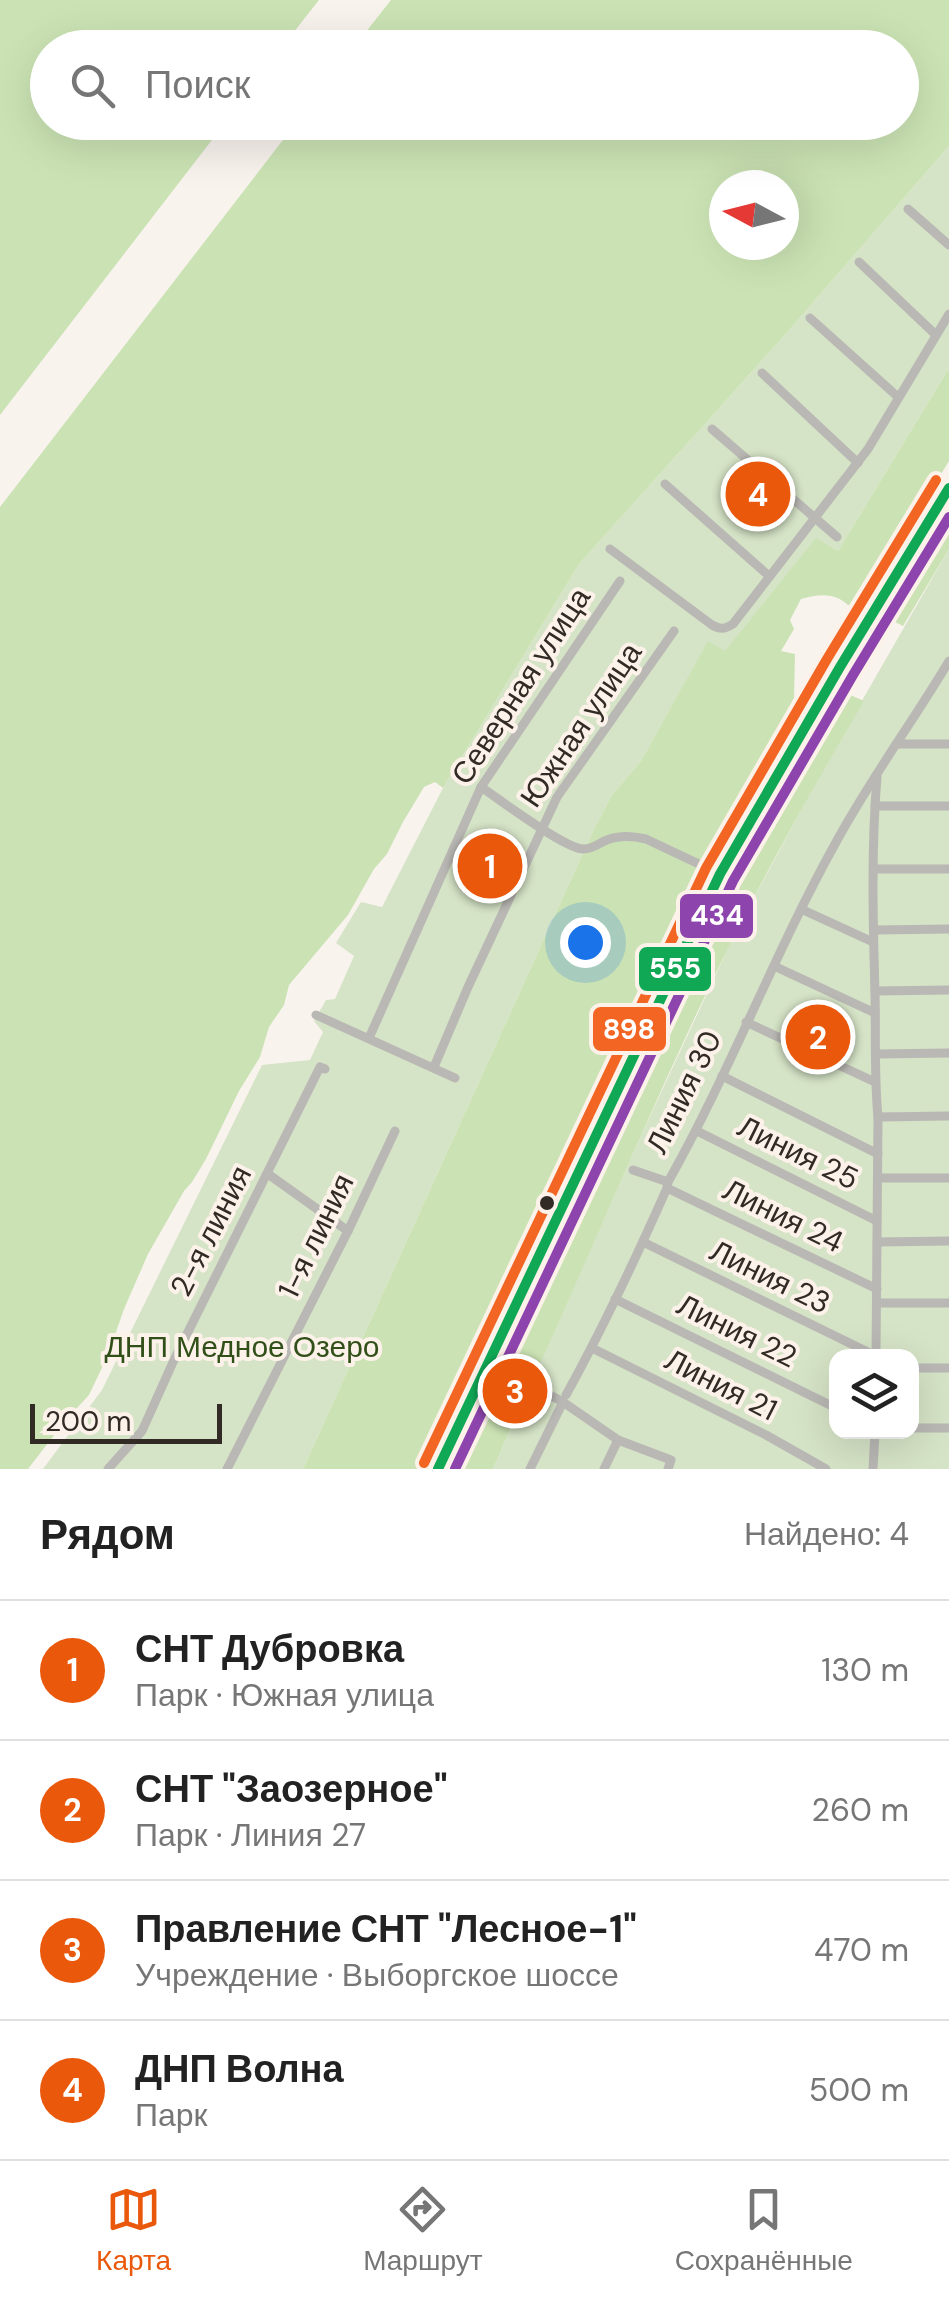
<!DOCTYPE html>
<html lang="ru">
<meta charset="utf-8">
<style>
:root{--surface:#fff;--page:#f2f2f2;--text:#222;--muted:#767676;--line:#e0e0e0;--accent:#ea580c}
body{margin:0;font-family:"DM Sans",sans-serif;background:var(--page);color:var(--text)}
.controls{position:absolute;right:30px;bottom:30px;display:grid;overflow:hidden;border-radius:20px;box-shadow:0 10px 40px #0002}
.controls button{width:90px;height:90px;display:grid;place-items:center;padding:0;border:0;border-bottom:2px solid var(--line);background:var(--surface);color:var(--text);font:50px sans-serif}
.compass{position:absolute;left:709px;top:170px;width:90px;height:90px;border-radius:50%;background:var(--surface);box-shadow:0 10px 40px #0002;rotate:277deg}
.scale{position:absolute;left:30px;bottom:25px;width:192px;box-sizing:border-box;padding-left:10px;border:5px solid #312a25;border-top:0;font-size:28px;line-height:35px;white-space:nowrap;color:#312a25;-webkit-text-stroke:8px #fdf2ea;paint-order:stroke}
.you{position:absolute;left:585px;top:942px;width:35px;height:35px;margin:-25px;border:8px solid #fff;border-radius:50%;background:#1a73e8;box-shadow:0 0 0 15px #1a73e833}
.badge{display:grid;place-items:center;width:65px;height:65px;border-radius:50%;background:var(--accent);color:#fff;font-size:32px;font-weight:700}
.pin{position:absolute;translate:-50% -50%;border:5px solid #fff;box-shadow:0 2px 10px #0006}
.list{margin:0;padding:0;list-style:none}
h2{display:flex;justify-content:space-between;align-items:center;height:130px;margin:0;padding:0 40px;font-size:42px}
h2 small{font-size:32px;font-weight:400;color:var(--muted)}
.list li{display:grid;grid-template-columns:65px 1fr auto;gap:30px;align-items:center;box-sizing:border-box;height:140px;padding:0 40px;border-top:2px solid var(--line)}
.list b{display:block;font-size:38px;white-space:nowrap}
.list p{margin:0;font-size:32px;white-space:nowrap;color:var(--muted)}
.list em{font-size:32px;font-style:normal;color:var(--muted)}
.icon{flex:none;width:55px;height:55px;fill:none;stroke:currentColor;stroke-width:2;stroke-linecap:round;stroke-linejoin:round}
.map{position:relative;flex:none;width:949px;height:1469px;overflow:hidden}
.search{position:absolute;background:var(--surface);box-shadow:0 10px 40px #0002;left:30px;right:30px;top:30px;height:110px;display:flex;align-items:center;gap:25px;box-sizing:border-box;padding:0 35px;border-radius:55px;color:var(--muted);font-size:38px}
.sheet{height:690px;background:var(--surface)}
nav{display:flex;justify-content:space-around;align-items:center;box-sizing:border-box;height:140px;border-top:2px solid var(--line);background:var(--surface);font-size:28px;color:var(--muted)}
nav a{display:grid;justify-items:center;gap:5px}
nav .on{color:var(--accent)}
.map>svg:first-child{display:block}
</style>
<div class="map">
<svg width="949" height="1469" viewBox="0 0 949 1469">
<rect width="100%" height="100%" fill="#f9f3ee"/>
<g fill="#d5e3c6" fill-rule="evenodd">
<polygon points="949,146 949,368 838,551 816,539 725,652 708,642 641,761 612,795 594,829 303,1469 43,1469 102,1390 262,1065 310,1060 323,1032 314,1021 326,1000 335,999 354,956 336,943 361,902 382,907 443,788 579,564 783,337"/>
<path d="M949,549V1469H493L639,1140L735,933L828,760ZM836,1356H912V1432H836Z"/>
</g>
<g fill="#cbe3b4" fill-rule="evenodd">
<polygon points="0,0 319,0 282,47 48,48 48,122 225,123 0,415"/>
<path d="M391,0H949V146L783,337L579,564L443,788L435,782L424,787L403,822L387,854L374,869L348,915L289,985L284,1005L269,1027L260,1057L239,1091L206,1159L192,1182L184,1191L148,1254L124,1309L108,1355L89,1395L65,1421L28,1469H0V507L296,123L902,122V48L354,47ZM724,185H784V245H724Z"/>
<path d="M949,368V461L867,596L857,605H848C834,592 819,594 801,599L790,620L794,629L781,651L795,654L794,699L784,732L748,789L713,854L704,859L675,942L423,1469H303L594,829L612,795L641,761L708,641L725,651L816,538L838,551Z"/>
<polygon points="949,509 949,549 903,626 885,617"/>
<path d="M848,694L864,701C819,777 775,855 735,934C662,1081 599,1234 531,1384L499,1369L721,899L805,752Z"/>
<polygon points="496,1374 509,1378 504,1394 521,1405 493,1469 450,1469"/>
</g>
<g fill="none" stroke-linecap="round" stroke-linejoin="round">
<g stroke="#bab8b4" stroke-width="9">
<polyline points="908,209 949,245"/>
<polyline points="859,262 936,335"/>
<polyline points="810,318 898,397"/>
<polyline points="762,373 858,463"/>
<polyline points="712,429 837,537"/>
<polyline points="665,484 769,576"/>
<path d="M610,549L712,625C721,630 725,629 733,624L868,449L949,314"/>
<polyline points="897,744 949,744"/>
<path d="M481,787C499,799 566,850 584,849C593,849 599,843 607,840C620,835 633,836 646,839L720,874"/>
<polyline points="875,806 949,806"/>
<polyline points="875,869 949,869"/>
<polyline points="801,909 873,942"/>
<polyline points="874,930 949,929"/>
<polyline points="774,966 875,1013"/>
<polyline points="875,991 949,990"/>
<polyline points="316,1015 455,1078"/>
<polyline points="746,1022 875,1082"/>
<polyline points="369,1038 481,787 620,581"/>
<polyline points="876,1054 949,1053"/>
<polyline points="434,1067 468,987 557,797 674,631"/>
<polyline points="722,1076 878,1154"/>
<polyline points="878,1117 949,1116"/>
<polyline points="697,1131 877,1221"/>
<polyline points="633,1170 668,1182"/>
<polyline points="268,1174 348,1231"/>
<polyline points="879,1178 949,1178"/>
<polyline points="667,1188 877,1289"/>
<polyline points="643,1242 876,1356"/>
<polyline points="877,1242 949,1241"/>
<polyline points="615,1299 836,1408"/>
<polyline points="877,1303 949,1303"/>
<polyline points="592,1348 766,1435 826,1469"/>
<path d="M876,1356L878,1117C874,1076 876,1035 875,994C873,922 871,849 877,777"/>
<polyline points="488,1362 563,1402 618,1440 671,1460 668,1469"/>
<polyline points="912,1368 949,1368"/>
<path d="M566,1395C603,1328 636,1258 667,1188L668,1182C730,1072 774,954 835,844C869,781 912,723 949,661"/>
<polyline points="912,1428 949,1428"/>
<polyline points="108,1469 142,1431 174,1360 320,1067 325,1069"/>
<polyline points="227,1469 348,1231 395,1131"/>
<polyline points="530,1469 563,1402"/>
<polyline points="604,1469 618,1440"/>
<polyline points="873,1469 875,1432"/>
</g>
<polyline stroke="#b3b0ac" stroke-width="11" points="438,1469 720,874 840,667 949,488"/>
<defs>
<polyline id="bus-1" points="438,1469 720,874 840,667 949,488"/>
<polyline id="bus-2" points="455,1469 733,881 853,675 949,517"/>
<polyline id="bus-3" points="424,1463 706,868 827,659 936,480"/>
</defs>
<use href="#bus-1" stroke="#fdf2ea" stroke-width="18"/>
<use href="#bus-2" stroke="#fdf2ea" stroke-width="18"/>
<use href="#bus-3" stroke="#fdf2ea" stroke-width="18"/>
<use href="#bus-1" stroke="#10a855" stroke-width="10"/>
<use href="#bus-2" stroke="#8e44ad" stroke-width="10"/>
<use href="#bus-3" stroke="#f26522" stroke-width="10"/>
</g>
<circle fill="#312a25" stroke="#fdf2ea" stroke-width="4" cx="547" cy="1203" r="9"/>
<g text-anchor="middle" stroke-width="8" stroke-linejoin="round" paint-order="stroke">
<g font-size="30" fill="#312a25" stroke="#fdf2ea">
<text transform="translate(521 686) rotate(-57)" y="10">Северная улица</text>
<text transform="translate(581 725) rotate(-56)" y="10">Южная улица</text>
<text transform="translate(684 1092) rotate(-64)" y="10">Линия 30</text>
<text transform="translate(798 1153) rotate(26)" y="10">Линия 25</text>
<text transform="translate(783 1216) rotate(26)" y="10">Линия 24</text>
<text transform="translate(211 1231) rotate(-63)" y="10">2-я линия</text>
<text transform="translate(316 1236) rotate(-64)" y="10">1-я линия</text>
<text transform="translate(770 1277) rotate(26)" y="10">Линия 23</text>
<text transform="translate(737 1331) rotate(26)" y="10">Линия 22</text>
<text transform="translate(721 1385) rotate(27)" y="10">Линия 21</text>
</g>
<g font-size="30" fill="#314f18" stroke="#fdf2ea">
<text x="242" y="1357">ДНП Медное Озеро</text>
</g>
</g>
<g stroke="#fdf2ea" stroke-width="4">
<rect x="678" y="892" width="77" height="48" rx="10" fill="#8e44ad"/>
<rect x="637" y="945" width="76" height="48" rx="10" fill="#10a855"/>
<rect x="591" y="1005" width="77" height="48" rx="10" fill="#f26522"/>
</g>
<g font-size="28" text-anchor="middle" font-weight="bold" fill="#fff">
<text x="717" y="925">434</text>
<text x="675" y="978">555</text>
<text x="629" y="1039">898</text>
</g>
</svg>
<div class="controls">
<button><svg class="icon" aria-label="layers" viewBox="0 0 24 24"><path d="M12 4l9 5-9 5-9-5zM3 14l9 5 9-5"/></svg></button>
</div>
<svg class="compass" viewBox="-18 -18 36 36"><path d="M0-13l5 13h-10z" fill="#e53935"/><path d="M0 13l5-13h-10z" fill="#767676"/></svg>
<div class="scale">200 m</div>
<div class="you"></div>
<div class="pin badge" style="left:490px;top:866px">1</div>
<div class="pin badge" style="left:818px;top:1037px">2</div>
<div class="pin badge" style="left:515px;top:1391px">3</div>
<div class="pin badge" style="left:758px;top:494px">4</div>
<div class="search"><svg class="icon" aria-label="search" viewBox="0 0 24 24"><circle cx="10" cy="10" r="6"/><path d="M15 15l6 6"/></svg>Поиск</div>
</div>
<section class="sheet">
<h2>Рядом<small>Найдено: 4</small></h2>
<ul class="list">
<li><span class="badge">1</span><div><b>СНТ Дубровка</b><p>Парк · Южная улица</p></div><em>130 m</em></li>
<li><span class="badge">2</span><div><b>СНТ &quot;Заозерное&quot;</b><p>Парк · Линия 27</p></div><em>260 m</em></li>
<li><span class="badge">3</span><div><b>Правление СНТ &quot;Лесное-1&quot;</b><p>Учреждение · Выборгское шоссе</p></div><em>470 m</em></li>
<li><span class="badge">4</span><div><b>ДНП Волна</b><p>Парк</p></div><em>500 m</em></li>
</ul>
</section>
<nav>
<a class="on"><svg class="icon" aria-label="map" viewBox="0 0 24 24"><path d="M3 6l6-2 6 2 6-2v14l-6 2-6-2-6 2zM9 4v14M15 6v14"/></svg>Карта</a>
<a><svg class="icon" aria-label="directions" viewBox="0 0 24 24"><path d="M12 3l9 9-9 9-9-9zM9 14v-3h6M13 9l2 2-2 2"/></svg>Маршрут</a>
<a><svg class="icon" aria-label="saved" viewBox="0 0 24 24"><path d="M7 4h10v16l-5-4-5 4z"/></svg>Сохранённые</a>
</nav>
